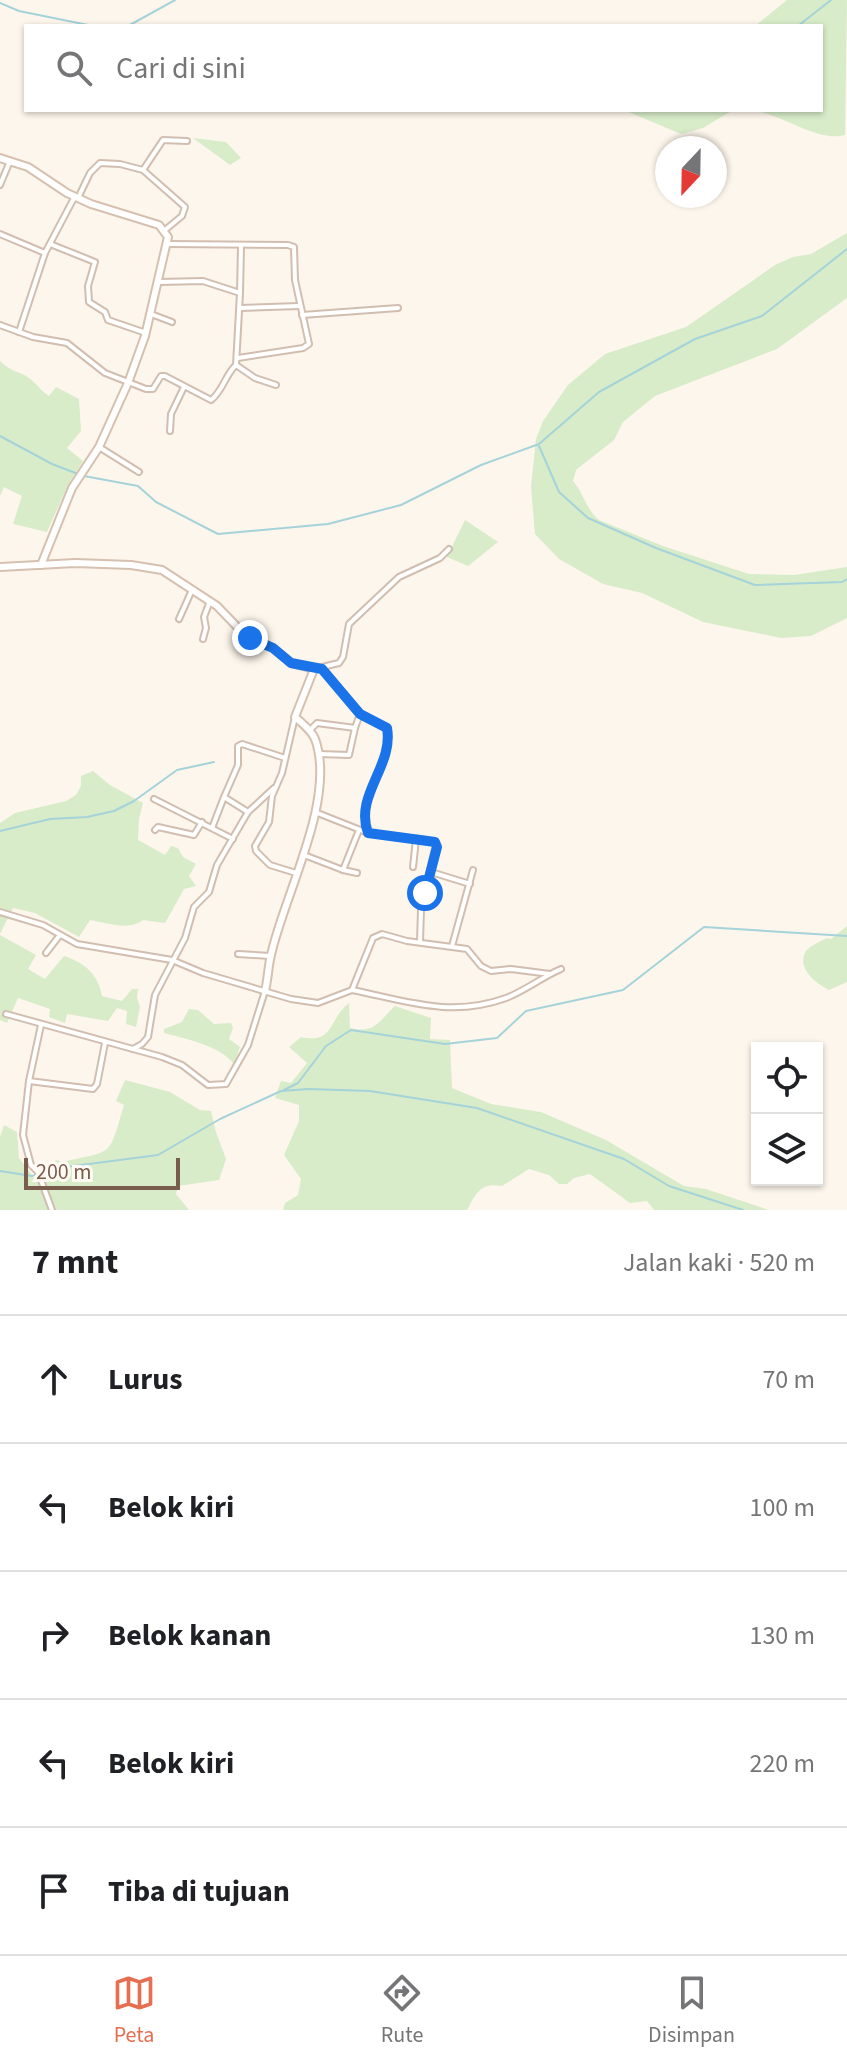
<!DOCTYPE html>
<html lang="id">
<meta charset="utf-8">
<style>
:root{--surface:#fff;--page:#f2f2f2;--text:#202124;--muted:#757577;--line:#e0e0e0;--accent:#e76f51}
body{margin:0;font-family:"Source Sans 3",sans-serif;background:var(--page);color:var(--text)}
.controls{position:absolute;right:24px;bottom:24px;display:grid;overflow:hidden;border-radius:0px;box-shadow:0 2px 6px #0004}
.controls button{width:72px;height:72px;display:grid;place-items:center;padding:0;border:0;border-bottom:2px solid var(--line);background:var(--surface);color:var(--text);font:40px sans-serif}
.compass{position:absolute;left:655px;top:136px;width:72px;height:72px;border-radius:50%;background:var(--surface);box-shadow:0 2px 6px #0004;rotate:202deg}
.scale{position:absolute;left:24px;bottom:20px;width:156px;box-sizing:border-box;padding-left:8px;border:4px solid #7a5c4d;border-top:0;font-size:22px;line-height:28px;white-space:nowrap;color:#7a5c4d;-webkit-text-stroke:6px #fffaf3;paint-order:stroke}
.stop{position:absolute;width:24px;height:24px;margin:-18px;border:6px solid #1a73e8;border-radius:50%;background:#fff}
.stop.end{background:#1a73e8;border-color:#fff;box-shadow:0 2px 8px #0008}
.list{margin:0;padding:0;list-style:none}
h2{display:flex;justify-content:space-between;align-items:center;height:104px;margin:0;padding:0 32px;font-size:34px}
h2 small{font-size:26px;font-weight:400;color:var(--muted)}
.list li{display:grid;grid-template-columns:52px 1fr auto;gap:24px;align-items:center;box-sizing:border-box;height:128px;padding:0 32px;border-top:2px solid var(--line)}
.list b{display:block;font-size:30px;white-space:nowrap}
.list em{font-size:26px;font-style:normal;color:var(--muted)}
.icon{flex:none;width:44px;height:44px;fill:none;stroke:currentColor;stroke-width:2;stroke-linecap:round;stroke-linejoin:round}
.map{position:relative;flex:none;width:847px;height:1210px;overflow:hidden}
.search{position:absolute;background:var(--surface);box-shadow:0 2px 6px #0004;left:24px;right:24px;top:24px;height:88px;display:flex;align-items:center;gap:20px;box-sizing:border-box;padding:0 28px;border-radius:0px;color:var(--muted);font-size:30px}
.sheet{height:744px;background:var(--surface)}
nav{display:flex;justify-content:space-around;align-items:center;box-sizing:border-box;height:112px;border-top:2px solid var(--line);background:var(--surface);font-size:22px;color:var(--muted)}
nav a{display:grid;justify-items:center;gap:4px}
nav .on{color:var(--accent)}
.map>svg:first-child{display:block}
</style>
<div class="map">
<svg width="847" height="1210" viewBox="0 0 847 1210">
<rect width="100%" height="100%" fill="#fdf6ec"/>
<g fill="#d8ecc9">
<path d="M787,0H847L845,135C817,143 782,113 750,110H821V26H755Z"/>
<polygon points="624,110 733,110 703,128 681,134"/>
<polygon points="193,138 226,142 241,158 230,165"/>
<path d="M847,233V298L777,349L655,396L623,422L614,440L576,470L573,481C584,494 586,509 599,520L663,546L749,574L794,575L847,567V618L811,636L781,638L703,622L642,593L603,584L559,559L535,534L531,487L536,439L543,421L568,385L605,354L686,327L775,265L793,257L811,254Z"/>
<path d="M0,361C12,373 20,371 29,378C36,383 41,391 49,396L56,387L79,399L81,431L67,448L83,461L67,487L47,532L13,524L22,496L4,487L0,496Z"/>
<polygon points="465,520 498,542 468,566 447,557"/>
<path d="M93,771L110,785L143,803L139,819L138,840L165,855L171,846L178,848L183,857L196,864L189,876L196,886L184,889L165,923L143,920C129,931 107,923 90,920L79,937L35,913L13,908L0,934V823L15,813L66,801L76,795L81,786V776Z"/>
<path d="M847,926V982L829,990C817,984 797,969 805,953C808,946 820,942 827,938L831,939Z"/>
<path d="M0,935L36,955L28,969L45,979L64,956C85,963 98,974 102,996L122,1001L132,989H138L137,998L140,1007L136,1027L126,1024L127,1011L117,1008L108,1021L67,1014L65,1023L49,1017L50,1009L18,998L7,1023L0,1020Z"/>
<path d="M349,1003L350,1028C375,1034 378,1022 395,1006L431,1018L430,1039L450,1040L452,1088L491,1104L541,1112L606,1140L684,1186L706,1189L769,1210H654L647,1201L630,1203L590,1174L574,1178L567,1184H559L549,1175L529,1169L502,1186C481,1182 476,1193 467,1210H283L285,1203L298,1195L301,1179L284,1155L299,1121V1105L275,1098L281,1081L291,1083L307,1063L289,1047L301,1037C334,1045 329,1018 349,1003Z"/>
<path d="M189,1009L198,1010L214,1024L231,1023L233,1028L229,1039L240,1047L234,1064C219,1045 186,1039 164,1033V1029L182,1022Z"/>
<path d="M125,1080L170,1092L200,1110L211,1111L216,1132L226,1159L219,1180L178,1186L176,1194L189,1210H0V1137L4,1125L17,1132L19,1158L36,1180L53,1172L52,1164L56,1160L62,1162C115,1150 108,1158 124,1105L116,1101Z"/>
</g>
<g fill="none" stroke-linecap="round" stroke-linejoin="round">
<g stroke="#a5d3da" stroke-width="2">
<polyline points="0,3 19,11 93,26"/>
<polyline points="128,26 175,0"/>
<polyline points="798,26 831,0"/>
<polyline points="0,436 52,464 78,474"/>
<polyline points="539,446 559,492 588,518 656,548 755,585 842,582 847,579"/>
<polyline points="84,476 138,486 156,502 218,534 328,524 401,505 481,465 539,444 599,392 695,339 762,316 847,249"/>
<polyline points="0,831 50,819 87,817 114,811 134,801 177,770 214,762"/>
<polyline points="284,1090 298,1083 326,1046 351,1030 445,1044 497,1038 526,1011 623,990 704,927 847,936"/>
<polyline points="0,1171 32,1176 58,1168 158,1155 220,1119 281,1091 308,1089 370,1091 477,1108 624,1159 669,1186 743,1210"/>
</g>
<defs>
<g id="street">
<polyline points="143,170 163,140 187,141"/>
<polyline points="0,185 10,161"/>
<polyline points="78,198 90,173 100,163 120,164 143,170 185,207 182,216 165,230"/>
<polyline points="0,234 45,253"/>
<polyline points="50,244 95,262 88,286 89,302 105,312 108,320 146,333"/>
<polyline points="168,244 288,245 294,247 295,280 309,344 303,348 238,358"/>
<polyline points="240,293 241,246"/>
<polyline points="240,308 299,306"/>
<polyline points="151,314 172,322"/>
<polyline points="302,315 398,308"/>
<path d="M0,325L33,337L67,343L105,373L146,389H153L161,376H165L211,400C223,391 225,375 236,365L240,293L203,281L159,282"/>
<polyline points="19,332 45,253 74,198"/>
<polyline points="236,365 255,378 276,385"/>
<polyline points="170,431 171,414 184,387"/>
<polyline points="99,447 139,472"/>
<polyline points="179,619 192,590"/>
<polyline points="203,639 206,628 204,617 210,601"/>
<polyline points="314,669 339,663 343,657 349,624 399,577 440,558 449,549"/>
<path d="M322,669L360,714L387,728C394,768 354,794 368,833"/>
<polyline points="295,717 282,773 272,796 269,822 255,846 256,851 270,865 296,873"/>
<polyline points="309,731 317,723 355,728 360,714"/>
<polyline points="319,754 349,755 355,728"/>
<polyline points="154,799 233,839"/>
<polyline points="248,812 224,797 238,765 238,746 242,744 285,758"/>
<polyline points="315,812 368,833 427,840 436,844 421,909 420,942"/>
<polyline points="212,828 224,797"/>
<polyline points="155,830 158,827 194,835 202,822"/>
<polyline points="304,855 343,870 359,830"/>
<polyline points="413,867 416,839"/>
<polyline points="343,870 357,873"/>
<polyline points="431,872 470,884"/>
<polyline points="0,912 43,925 77,944 172,960 203,973 291,999 318,1003 352,990 373,938 382,934 407,941 467,949 481,966 491,971 511,969 550,974"/>
<polyline points="452,946 473,870"/>
<polyline points="46,953 60,935"/>
<polyline points="238,954 270,956"/>
<path d="M352,990C407,1001 451,1018 506,998C525,991 542,977 561,969"/>
<polyline points="6,1014 162,1057 182,1065 208,1085 226,1084 248,1045 265,991"/>
<polyline points="41,1025 29,1081 23,1135 31,1165 38,1172 52,1210"/>
<polyline points="133,1049 142,1044 148,1037 155,995 185,938 194,907 209,892 217,865 248,812 274,788"/>
<polyline points="29,1081 93,1089 97,1084 105,1043"/>
</g>
<g id="secondary">
<polyline points="0,158 28,167 67,193 91,204 159,225 168,237 145,336 128,383 99,447 72,488 41,565"/>
<path d="M0,567L75,563L131,565L162,570L217,606L245,635L273,648L291,663L314,669L295,717C302,723 312,731 315,739C337,799 284,895 271,955C268,967 268,979 265,991"/>
</g>
</defs>
<use href="#street" stroke="#d1beb0" stroke-width="8"/>
<use href="#secondary" stroke="#d6c0b0" stroke-width="10"/>
<use href="#street" stroke="#fff" stroke-width="4"/>
<use href="#secondary" stroke="#fff" stroke-width="6"/>
</g>
<g fill="none" stroke-linecap="round" stroke-linejoin="round">
<path stroke="#1a73e8" stroke-width="10" d="M250,638L273,648L291,663L322,669L360,714L387,728C394,766 354,795 368,833L435,842L437,847L425,893"/>
</g>
</svg>
<div class="controls">
<button><svg class="icon" aria-label="locate" viewBox="0 0 24 24"><circle cx="12" cy="12" r="6"/><path d="M12 2v4M12 18v4M2 12h4M18 12h4"/></svg></button>
<button><svg class="icon" aria-label="layers" viewBox="0 0 24 24"><path d="M12 4l9 5-9 5-9-5zM3 14l9 5 9-5"/></svg></button>
</div>
<svg class="compass" viewBox="-18 -18 36 36"><path d="M0-13l5 13h-10z" fill="#e53935"/><path d="M0 13l5-13h-10z" fill="#757577"/></svg>
<div class="scale">200 m</div>
<div class="stop" style="left:425px;top:893px"></div>
<div class="stop end" style="left:250px;top:638px"></div>
<div class="search"><svg class="icon" aria-label="search" viewBox="0 0 24 24"><circle cx="10" cy="10" r="6"/><path d="M15 15l6 6"/></svg>Cari di sini</div>
</div>
<section class="sheet">
<h2>7 mnt<small>Jalan kaki · 520 m</small></h2>
<ul class="list">
<li><svg class="icon" aria-label="ahead" viewBox="0 0 24 24"><path d="M12 20V5M6 11l6-6 6 6"/></svg><div><b>Lurus</b></div><em>70 m</em></li>
<li><svg class="icon" aria-label="left" viewBox="0 0 24 24"><path d="M17 20v-9H6M10 6l-5 5 5 5"/></svg><div><b>Belok kiri</b></div><em>100 m</em></li>
<li><svg class="icon" aria-label="right" viewBox="0 0 24 24"><path d="M7 20v-9h11M14 6l5 5-5 5"/></svg><div><b>Belok kanan</b></div><em>130 m</em></li>
<li><svg class="icon" aria-label="left" viewBox="0 0 24 24"><path d="M17 20v-9H6M10 6l-5 5 5 5"/></svg><div><b>Belok kiri</b></div><em>220 m</em></li>
<li><svg class="icon" aria-label="arrive" viewBox="0 0 24 24"><path d="M6 21V4h12l-3 4 3 4H6"/></svg><div><b>Tiba di tujuan</b></div></li>
</ul>
</section>
<nav>
<a class="on"><svg class="icon" aria-label="map" viewBox="0 0 24 24"><path d="M3 6l6-2 6 2 6-2v14l-6 2-6-2-6 2zM9 4v14M15 6v14"/></svg>Peta</a>
<a><svg class="icon" aria-label="directions" viewBox="0 0 24 24"><path d="M12 3l9 9-9 9-9-9zM9 14v-3h6M13 9l2 2-2 2"/></svg>Rute</a>
<a><svg class="icon" aria-label="saved" viewBox="0 0 24 24"><path d="M7 4h10v16l-5-4-5 4z"/></svg>Disimpan</a>
</nav>
